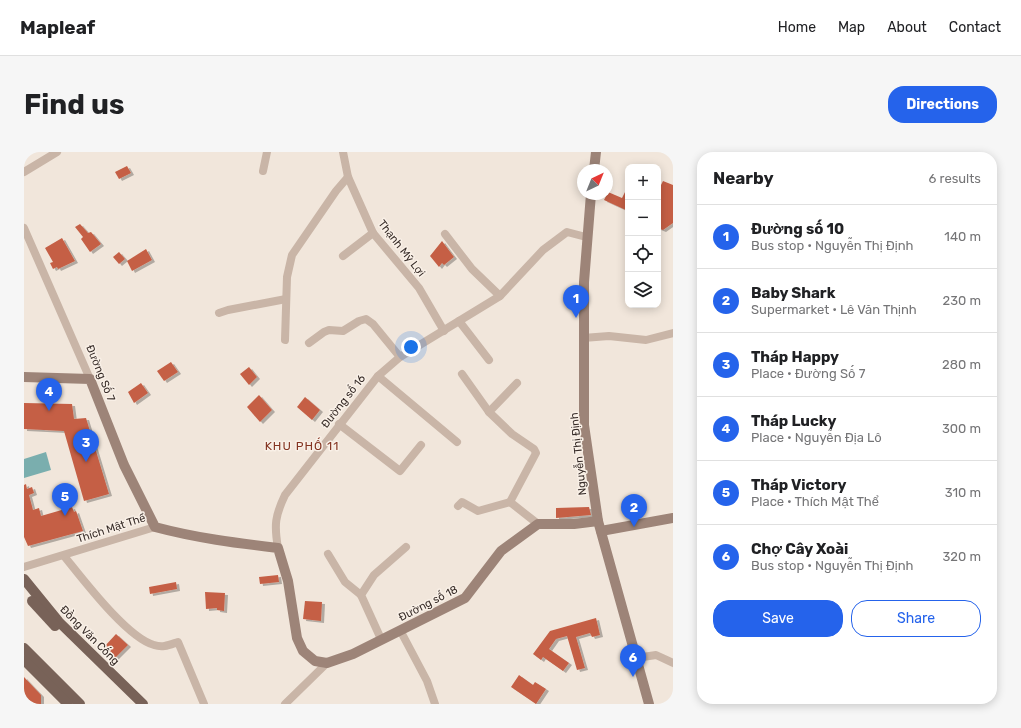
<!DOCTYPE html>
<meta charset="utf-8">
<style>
:root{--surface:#fff;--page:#f6f6f6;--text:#202124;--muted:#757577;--line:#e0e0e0;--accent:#2563eb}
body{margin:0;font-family:Rubik,sans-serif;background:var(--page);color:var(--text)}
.controls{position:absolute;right:12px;top:12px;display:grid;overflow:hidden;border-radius:8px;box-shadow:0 2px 10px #0003}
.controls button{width:36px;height:36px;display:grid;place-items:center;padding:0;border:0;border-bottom:1px solid var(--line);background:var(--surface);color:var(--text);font:20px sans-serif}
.compass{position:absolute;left:553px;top:12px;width:36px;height:36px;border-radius:50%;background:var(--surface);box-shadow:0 2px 10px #0003;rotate:43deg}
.you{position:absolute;left:387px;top:195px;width:14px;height:14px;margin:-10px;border:3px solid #fff;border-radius:50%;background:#1a73e8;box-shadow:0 0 0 6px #1a73e833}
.badge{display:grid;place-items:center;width:26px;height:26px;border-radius:50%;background:var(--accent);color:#fff;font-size:13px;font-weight:700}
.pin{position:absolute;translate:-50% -33px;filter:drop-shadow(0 1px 2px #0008)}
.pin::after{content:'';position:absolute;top:21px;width:14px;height:12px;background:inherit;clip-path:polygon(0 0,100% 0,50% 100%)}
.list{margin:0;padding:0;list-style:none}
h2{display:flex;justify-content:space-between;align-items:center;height:52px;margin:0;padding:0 16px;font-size:17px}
h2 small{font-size:13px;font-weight:400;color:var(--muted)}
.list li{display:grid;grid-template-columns:26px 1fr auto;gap:12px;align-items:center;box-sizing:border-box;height:64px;padding:0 16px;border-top:1px solid var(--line)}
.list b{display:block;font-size:15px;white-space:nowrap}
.list p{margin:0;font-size:13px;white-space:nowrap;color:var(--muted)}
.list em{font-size:13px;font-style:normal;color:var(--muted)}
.actions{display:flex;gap:8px;padding:12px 16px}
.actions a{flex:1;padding:9px 0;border:1px solid var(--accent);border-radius:16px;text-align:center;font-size:14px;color:var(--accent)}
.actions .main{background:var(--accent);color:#fff}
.icon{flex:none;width:22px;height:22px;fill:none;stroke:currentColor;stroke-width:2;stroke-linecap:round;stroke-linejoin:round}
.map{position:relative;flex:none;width:649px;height:552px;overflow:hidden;border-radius:16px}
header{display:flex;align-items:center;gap:24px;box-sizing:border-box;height:56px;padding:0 20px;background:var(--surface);border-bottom:1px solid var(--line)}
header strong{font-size:19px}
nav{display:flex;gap:22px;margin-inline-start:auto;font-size:14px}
.intro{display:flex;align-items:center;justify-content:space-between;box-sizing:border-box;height:96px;padding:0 24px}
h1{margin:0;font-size:28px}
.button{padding:10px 18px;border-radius:16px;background:var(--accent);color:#fff;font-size:14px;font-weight:700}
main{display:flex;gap:24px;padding:0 24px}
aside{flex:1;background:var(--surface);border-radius:16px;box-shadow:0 2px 10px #0003}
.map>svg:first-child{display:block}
</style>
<header>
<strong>Mapleaf</strong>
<nav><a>Home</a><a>Map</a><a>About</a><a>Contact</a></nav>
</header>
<div class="intro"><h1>Find us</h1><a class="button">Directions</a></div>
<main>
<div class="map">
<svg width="649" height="552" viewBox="0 0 649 552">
<defs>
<filter id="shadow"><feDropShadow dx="3" dy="2" stdDeviation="0" flood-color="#0004"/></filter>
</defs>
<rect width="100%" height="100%" fill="#f1e6db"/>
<polygon fill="#7aaeae" points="22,300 27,318 0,326 0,307"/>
<g fill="#c55f45" filter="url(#shadow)">
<polygon points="103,14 107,21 95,27 91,20"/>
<polygon points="639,29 649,33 649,71 639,78 634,76 634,39"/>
<polygon points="604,34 604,59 580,48 584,40 598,46"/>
<polygon points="56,72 64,81 67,80 77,92 66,100 57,87 59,85 51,75"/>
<polygon points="38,86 51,109 34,117 33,115 29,117 26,111 29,110 21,96"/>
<polygon points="418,89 430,105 420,113 418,111 415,115 406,104"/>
<polygon points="122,97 128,108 108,119 103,109"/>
<polygon points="95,100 101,107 95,112 89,105"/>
<polygon points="147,210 154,220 140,229 133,219"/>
<polygon points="225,215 233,225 225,233 216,222"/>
<polygon points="117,231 124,241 110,251 104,240"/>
<polygon points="235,243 248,258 236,270 223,255"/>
<polygon points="281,245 296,258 288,268 273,255"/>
<polygon points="0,251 48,252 50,267 62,266 85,342 60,349 40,279 0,277"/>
<polygon points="2,332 3,337 8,335 10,341 5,343 9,358 15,356 17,364 48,355 50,360 52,359 59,379 4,394 0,385 0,333"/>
<polygon points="565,355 567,363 532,366 532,356"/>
<polygon points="254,423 255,430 236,432 235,425"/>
<polygon points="152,430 153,437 126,442 125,435"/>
<polygon points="181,440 201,441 200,459 193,458 193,456 182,457"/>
<polygon points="281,449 298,450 297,469 279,467"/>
<polygon points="572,466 576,483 568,485 566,481 552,485 561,516 553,518 543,484 532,487 525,497 545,511 539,519 519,505 517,508 509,502 526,479"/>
<polygon points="92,482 104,493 91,506 80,495"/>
<polygon points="495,523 509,533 511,530 522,537 512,552 487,535"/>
<polygon points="0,525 17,543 17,552 0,552"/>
</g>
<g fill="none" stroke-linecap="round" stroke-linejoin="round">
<g stroke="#c9b5a7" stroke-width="8">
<polyline points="319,0 324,25 349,81 395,136 420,179"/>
<polyline points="239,19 243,0"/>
<polyline points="0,20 33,0"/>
<polyline points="0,76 66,227"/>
<polyline points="421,82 448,117 476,144"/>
<polyline points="319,104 349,81"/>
<polyline points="195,161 204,158 262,147"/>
<polyline points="435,169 465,208"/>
<polyline points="559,186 585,184 622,188 649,181"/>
<polyline points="261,188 263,125 268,103 312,39 324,25"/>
<polyline points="285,191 300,180 305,178 319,179 335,169 342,167 349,172 376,205"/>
<polyline points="438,222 465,260"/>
<polyline points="354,224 433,290"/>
<polyline points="315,272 376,319 397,293"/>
<polyline points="486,350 512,301 510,297 488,282 465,260 493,231"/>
<polyline points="434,354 438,350 454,359 486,350 514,372"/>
<path d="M254,396C250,373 251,364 261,343L354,224L376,205L476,144L519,98L543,80L562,85"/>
<polyline points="304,402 321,430 337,443"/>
<path d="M40,404C58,426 103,486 130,493C139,496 145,493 154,490L180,552"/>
<polyline points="0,415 131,375"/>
<polyline points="376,478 403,529 411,552"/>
<polyline points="357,487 337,443 350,423 382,395"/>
<polyline points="612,506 632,503 649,511"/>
<polyline points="261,552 303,511"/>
</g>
<g stroke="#9d8478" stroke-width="10">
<polyline points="570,18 572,0"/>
<polyline points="567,42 560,130 560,273 574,369 625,552"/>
<path d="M0,225L66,227L100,313L131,375C172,386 212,391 254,396L264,429L273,486L279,499L291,509L303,511L329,502L441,446L477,399L514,372H550L574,369"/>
<polyline points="577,379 649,366"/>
</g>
<g stroke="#786258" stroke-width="10">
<polyline points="0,427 35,470 119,552"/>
<polyline points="8,449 31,474"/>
<polyline points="0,496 56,552"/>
<polyline points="0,508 44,552"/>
</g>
</g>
<g text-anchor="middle" stroke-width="3" stroke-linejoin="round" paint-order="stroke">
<g font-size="11" fill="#362b27" stroke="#f9f0e7">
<text transform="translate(378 96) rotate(52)" y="4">Thạnh Mỹ Lợi</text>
<text transform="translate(77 221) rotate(68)" y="4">Đường Số 7</text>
<text transform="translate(319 249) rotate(-52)" y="4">Đường số 16</text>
<text transform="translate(554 302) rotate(-96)" y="4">Nguyễn Thị Định</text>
<text transform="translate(87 376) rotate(-18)" y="4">Thích Mật Thể</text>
<text transform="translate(404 451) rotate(-27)" y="4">Đường số 18</text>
<text transform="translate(66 483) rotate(45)" y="4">Đồng Văn Cống</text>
</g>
<g font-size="12" letter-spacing="1" fill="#843421" stroke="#f9f0e7">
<text x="278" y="298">KHU PHỐ 11</text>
</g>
</g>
</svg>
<div class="controls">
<button>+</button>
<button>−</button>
<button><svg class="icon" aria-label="locate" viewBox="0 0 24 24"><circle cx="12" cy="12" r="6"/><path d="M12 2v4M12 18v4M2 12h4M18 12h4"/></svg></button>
<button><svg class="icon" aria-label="layers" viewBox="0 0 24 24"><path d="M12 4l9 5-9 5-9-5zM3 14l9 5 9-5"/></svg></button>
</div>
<svg class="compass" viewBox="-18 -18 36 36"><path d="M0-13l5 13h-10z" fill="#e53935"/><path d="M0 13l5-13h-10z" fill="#757577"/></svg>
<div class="you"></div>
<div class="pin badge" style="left:552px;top:166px">1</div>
<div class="pin badge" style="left:610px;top:375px">2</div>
<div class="pin badge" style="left:62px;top:310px">3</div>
<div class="pin badge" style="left:25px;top:259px">4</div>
<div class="pin badge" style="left:41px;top:364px">5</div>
<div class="pin badge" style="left:609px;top:525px">6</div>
</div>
<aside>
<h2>Nearby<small>6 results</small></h2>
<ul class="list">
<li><span class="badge">1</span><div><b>Đường số 10</b><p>Bus stop · Nguyễn Thị Định</p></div><em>140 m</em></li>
<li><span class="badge">2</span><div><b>Baby Shark</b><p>Supermarket · Lê Văn Thịnh</p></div><em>230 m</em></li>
<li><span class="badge">3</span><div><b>Tháp Happy</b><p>Place · Đường Số 7</p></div><em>280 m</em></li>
<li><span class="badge">4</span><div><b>Tháp Lucky</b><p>Place · Nguyễn Địa Lô</p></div><em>300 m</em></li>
<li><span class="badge">5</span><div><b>Tháp Victory</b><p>Place · Thích Mật Thể</p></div><em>310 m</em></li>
<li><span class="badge">6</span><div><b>Chợ Cây Xoài</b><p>Bus stop · Nguyễn Thị Định</p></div><em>320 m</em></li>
</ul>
<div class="actions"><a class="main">Save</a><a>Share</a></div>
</aside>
</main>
